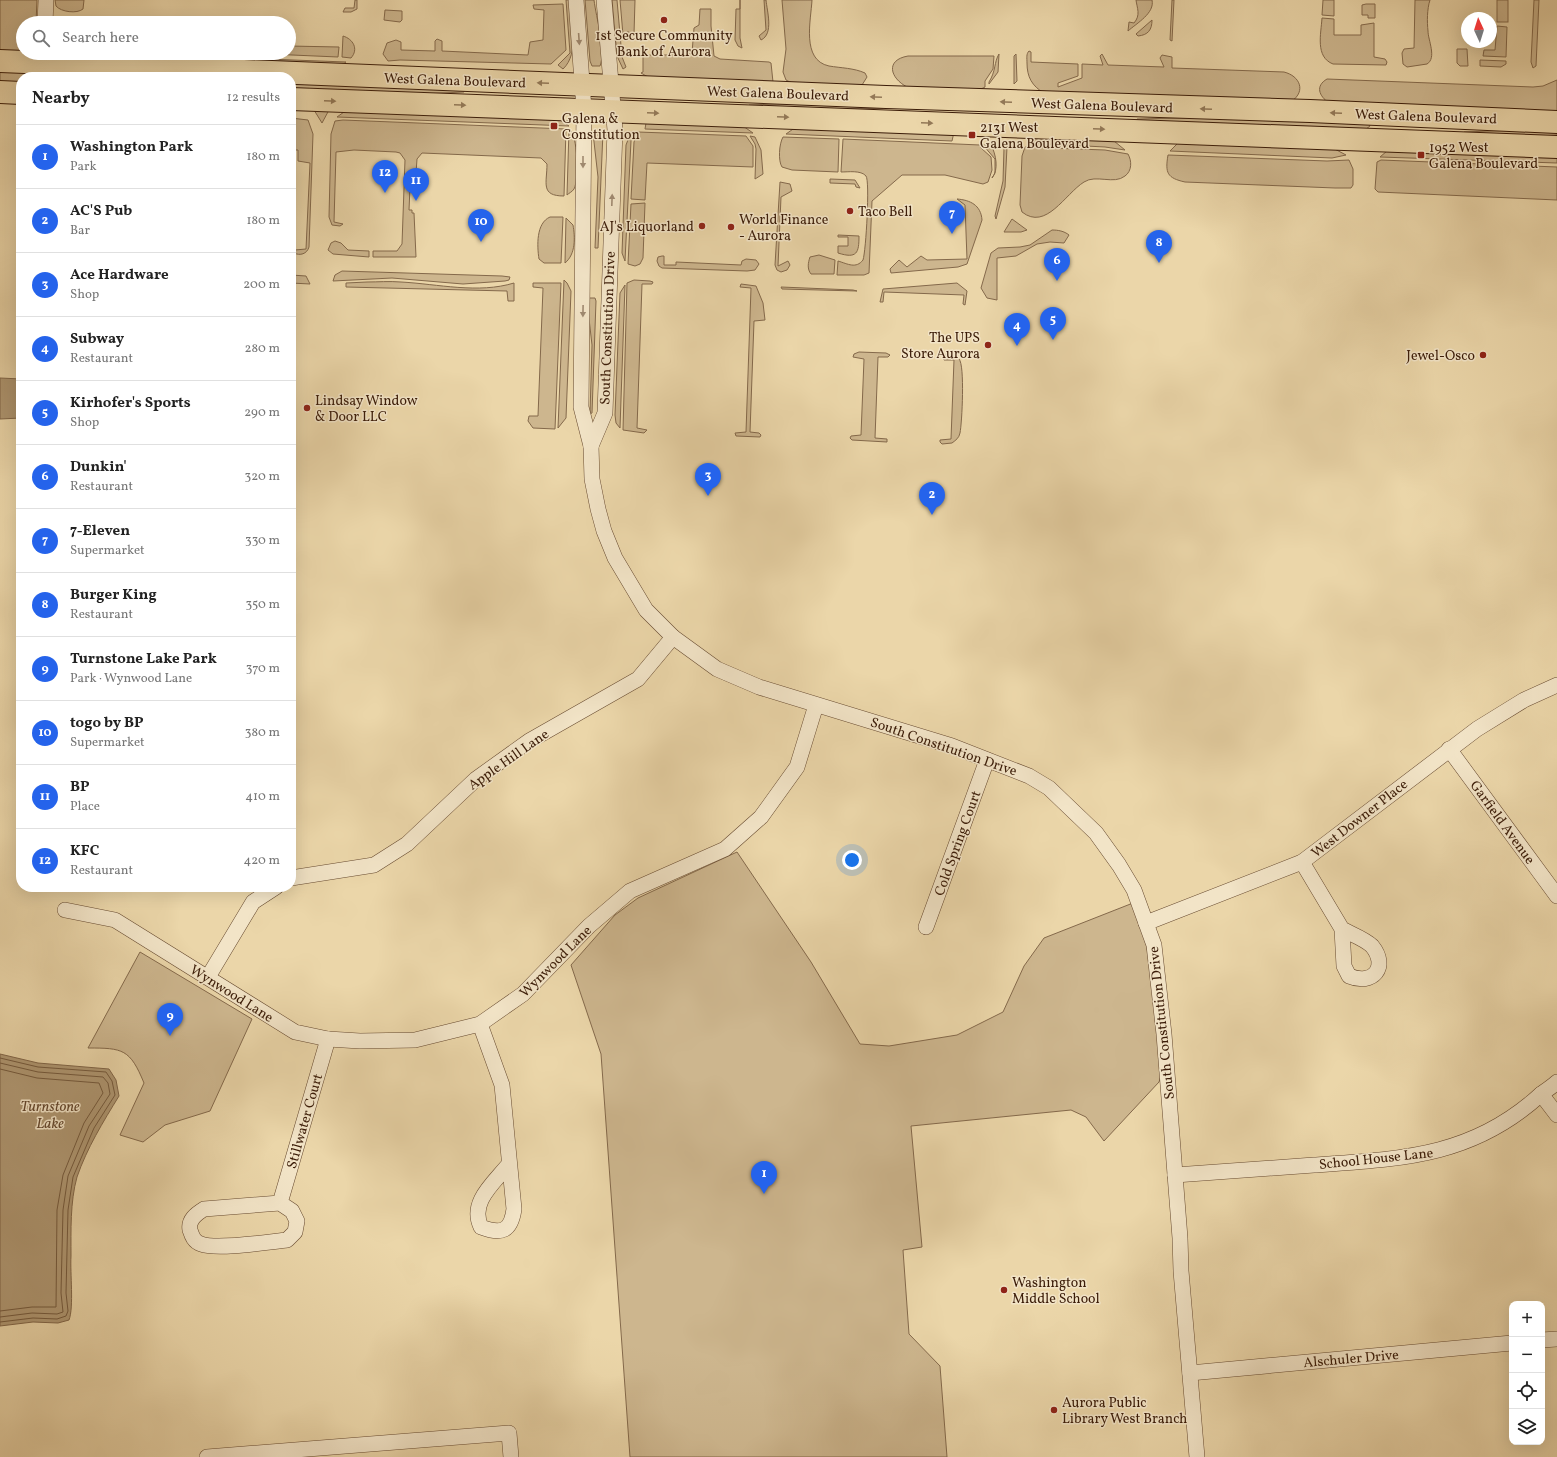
<!DOCTYPE html>
<meta charset="utf-8">
<style>
:root{--surface:#fff;--page:#f6f6f6;--text:#222;--muted:#767676;--line:#e0e0e0;--accent:#2563eb}
body{margin:0;font-family:Vollkorn,serif;background:var(--page);color:var(--text)}
.controls{position:absolute;right:12px;bottom:12px;display:grid;overflow:hidden;border-radius:8px;box-shadow:0 4px 16px #0002}
.controls button{width:36px;height:36px;display:grid;place-items:center;padding:0;border:0;border-bottom:1px solid var(--line);background:var(--surface);color:var(--text);font:20px sans-serif}
.compass{position:absolute;left:1461px;top:12px;width:36px;height:36px;border-radius:50%;background:var(--surface);box-shadow:0 4px 16px #0002;rotate:356deg}
.you{position:absolute;left:852px;top:860px;width:14px;height:14px;margin:-10px;border:3px solid #fff;border-radius:50%;background:#1a73e8;box-shadow:0 0 0 6px #1a73e833}
.badge{display:grid;place-items:center;width:26px;height:26px;border-radius:50%;background:var(--accent);color:#fff;font-size:13px;font-weight:700}
.pin{position:absolute;translate:-50% -33px;filter:drop-shadow(0 1px 2px #0008)}
.pin::after{content:'';position:absolute;top:21px;width:14px;height:12px;background:inherit;clip-path:polygon(0 0,100% 0,50% 100%)}
.list{margin:0;padding:0;list-style:none}
h2{display:flex;justify-content:space-between;align-items:center;height:52px;margin:0;padding:0 16px;font-size:17px}
h2 small{font-size:13px;font-weight:400;color:var(--muted)}
.list li{display:grid;grid-template-columns:26px 1fr auto;gap:12px;align-items:center;box-sizing:border-box;height:64px;padding:0 16px;border-top:1px solid var(--line)}
.list b{display:block;font-size:15px;white-space:nowrap}
.list p{margin:0;font-size:13px;white-space:nowrap;color:var(--muted)}
.list em{font-size:13px;font-style:normal;color:var(--muted)}
.icon{flex:none;width:22px;height:22px;fill:none;stroke:currentColor;stroke-width:2;stroke-linecap:round;stroke-linejoin:round}
.map{position:relative;flex:none;width:1557px;height:1457px;overflow:hidden}
.search{position:absolute;background:var(--surface);box-shadow:0 4px 16px #0002;left:16px;top:16px;width:280px;height:44px;display:flex;align-items:center;gap:10px;box-sizing:border-box;padding:0 14px;border-radius:22px;color:var(--muted);font-size:15px}
.panel{position:absolute;background:var(--surface);box-shadow:0 4px 16px #0002;left:16px;top:72px;width:280px;height:820px;border-radius:16px}
.map>svg:first-child{display:block}
</style>
<div class="map">
<svg width="1557" height="1457" viewBox="0 0 1557 1457">
<rect width="100%" height="100%" fill="#ebd6a9"/>
<filter id="stains"><feTurbulence type="fractalNoise" baseFrequency=".005" numOctaves="4"/><feColorMatrix values="0 0 0 0 .2 0 0 0 0 .09 0 0 0 0 .02 0 0 0 .5 -.17"/></filter>
<radialGradient id="worn" r=".72"><stop offset=".6" stop-color="#630" stop-opacity="0"/><stop offset="1" stop-color="#630" stop-opacity=".3"/></radialGradient>
<g fill="#cdb68e" stroke="#84694b">
<polygon points="0,0 37,0 36,23 23,23 23,50 18,53 0,52"/>
<path d="M55,0H84L83,9C77,14 61,12 56,6Z"/>
<polygon points="355,0 357,0 357,9 351,12 343,12 345,8 354,8"/>
<path d="M566,0H570C571,21 580,53 563,69L558,65L570,53Z"/>
<path d="M585,0H594C596,17 606,51 600,66H592L590,61Z"/>
<polygon points="612,0 617,0 622,57 626,67 623,69 617,56"/>
<polygon points="620,0 635,0 634,34 629,34 629,32 627,32 627,35 623,35"/>
<polygon points="740,0 740,38 742,48 738,46 735,40 736,9 740,9"/>
<path d="M764,0H766C767,11 774,34 761,40L759,36L766,30Z"/>
<path d="M782,0H812C811,20 801,60 829,66C841,68 854,68 865,73L867,77L862,85L858,87L792,83L786,80L783,72L786,49Z"/>
<path d="M1136,0H1152C1155,13 1137,23 1128,31L1129,22L1134,23C1141,15 1137,8 1136,0Z"/>
<polygon points="1172,0 1174,0 1172,41 1170,40"/>
<polygon points="1323,0 1334,0 1334,16 1322,15"/>
<path d="M1415,0H1430C1427,9 1427,22 1428,31C1428,40 1437,58 1427,64L1407,67L1403,64L1402,53L1404,49L1414,48Z"/>
<rect x="1497" y="0" width="11" height="22"/>
<polygon points="1534,0 1539,0 1536,66 1533,68 1531,62"/>
<polygon points="563,4 566,50 551,64 400,60 388,61 383,54 387,43 396,40 401,42 401,50 435,51 435,41 437,39 442,41 442,51 528,55 530,42 543,40 544,10 534,9 533,5"/>
<polygon points="1366,4 1375,4 1375,18 1368,18 1368,15 1362,15 1362,5"/>
<polygon points="700,9 711,9 711,26 714,56 720,59 769,62 771,63 773,82 648,77 641,73 643,72 643,55 687,55 692,53 694,28 699,25"/>
<polygon points="385,10 402,11 402,20 400,22 384,20"/>
<path d="M1322,18L1334,19V35H1361V25L1374,23V57L1385,59L1387,62L1386,65L1333,64C1315,57 1321,34 1322,18Z"/>
<path d="M1152,20C1152,30 1148,35 1138,36L1136,34Z"/>
<polygon points="1497,26 1507,27 1506,57 1483,56 1484,50 1495,50"/>
<path d="M343,36C353,39 359,49 351,58L342,57Z"/>
<polygon points="289,46 339,47 338,57 246,53 289,53"/>
<polygon points="1457,49 1467,49 1468,66 1460,66 1457,63"/>
<path d="M1029,51L1031,52V62L1078,64V76L1058,83V87L1082,78V64L1103,65L1100,56L1102,54L1108,65L1164,67L1160,58L1162,55L1172,57V68L1284,72C1300,76 1306,91 1292,101L1044,93C1032,86 1027,77 1027,63C1027,58 1026,54 1029,51Z"/>
<polygon points="69,53 132,54 346,62 342,65"/>
<path d="M999,54L998,72L989,84V82C996,71 994,62 999,54Z"/>
<polygon points="1016,54 1017,81 1014,84 1014,56"/>
<path d="M908,56H994L993,69L985,81V87L981,89C969,89 915,91 907,87C890,78 885,60 908,56Z"/>
<polygon points="1480,60 1506,61 1506,64 1501,67 1480,66"/>
<polygon points="0,72 44,73 38,77 21,77 21,85 0,84"/>
<path d="M1327,79L1533,87L1543,86L1557,80V114L1329,103C1319,96 1315,86 1327,79Z"/>
<polygon points="291,81 464,87 464,92 374,96 291,93"/>
<polygon points="825,102 884,104 883,108 801,111 748,109 749,105"/>
<polygon points="314,110 329,110 322,123"/>
<polygon points="344,112 557,118 569,126 337,117"/>
<polygon points="1221,117 1369,123 1370,126 1362,132 1136,124 1137,119"/>
<path d="M291,118L308,120L313,134L309,247C307,254 300,256 294,253L295,250L306,249L310,163L298,161V150H291Z"/>
<path d="M343,120L566,129L564,196C540,196 547,183 547,164L541,158L422,153L417,159L415,187H410L409,210H412V213H414L416,257H373V251H397L402,244L405,160L400,153L396,152L354,150L336,152L334,222L343,224L340,226L332,225L329,217L331,134L335,121Z"/>
<polygon points="646,123 743,126 753,133 645,129"/>
<polygon points="796,127 954,132 952,141 786,134"/>
<path d="M569,129C578,134 579,180 574,189C572,192 569,193 567,195Z"/>
<polygon points="1542,129 1557,130 1557,135 1497,138 1464,137 1464,132"/>
<polygon points="594,132 603,132 598,248 595,248 598,177 593,133"/>
<polygon points="631,132 635,132 631,141 625,261 622,253 626,145"/>
<polygon points="638,132 746,136 753,146 753,167 647,163 645,200 631,199 634,142"/>
<polygon points="750,136 755,137 761,150 763,174 755,179 756,149 755,144"/>
<path d="M783,137L839,139L838,172L792,170L782,167C778,161 779,144 783,137Z"/>
<polygon points="1035,137 1114,141 1125,150 1105,147 1028,143"/>
<path d="M843,139L980,145L981,148L991,157L992,170L988,182L983,184L945,175H902L872,201L869,273L864,275H837L838,261C848,264 856,269 863,260C866,251 870,181 866,176C861,170 848,172 841,172Z"/>
<polygon points="1178,143 1331,147 1346,155 1332,158 1170,151"/>
<path d="M983,145H991C996,154 999,170 992,178L995,173V159Z"/>
<polygon points="1007,147 1005,187 996,219 995,216 1003,181 1004,148"/>
<path d="M1025,147L1105,150L1128,154C1132,161 1132,171 1125,176C1114,185 1096,174 1084,182C1065,194 1046,231 1022,212L1020,205L1022,156Z"/>
<polygon points="1387,151 1557,155 1557,163 1380,157"/>
<path d="M1168,155L1327,161L1349,160L1353,169V185L1351,188H1335L1185,182C1167,178 1165,173 1168,155Z"/>
<polygon points="1381,160 1557,167 1557,200 1378,192 1375,189 1377,162"/>
<polygon points="830,179 855,180 860,188 856,187 855,184 830,183"/>
<polygon points="780,182 790,184 792,191 781,197 778,266 788,261 790,265 787,270 781,272 777,270 775,265"/>
<path d="M957,199C970,200 981,205 982,220L967,264L958,267L891,273L890,269L899,260L907,267L921,256L927,260L967,259L965,205Z"/>
<polygon points="645,203 643,258 640,264 635,266 628,264 631,204"/>
<path d="M550,217H563L561,263H544L539,259C537,246 536,223 550,217Z"/>
<path d="M566,218L573,225C575,237 576,254 565,263Z"/>
<polygon points="1012,219 1027,230 1021,232 1004,232"/>
<path d="M1052,230C1058,230 1064,231 1069,235L1064,243L1050,242L1037,244L1016,256L997,258V300L987,298L981,288L991,253L998,248L1020,247L1030,245Z"/>
<path d="M838,235L859,236C859,253 857,259 838,253V246H848V237H838Z"/>
<polygon points="335,241 341,243 348,250 369,251 369,257 333,254 328,250 331,243"/>
<path d="M819,255L835,260L834,274H811C807,269 808,263 810,257Z"/>
<polygon points="662,256 664,256 664,265 676,265 676,262 741,265 742,261 746,259 756,260 759,264 755,270 747,271 662,268 659,266 657,261 658,257"/>
<polygon points="342,271 502,276 510,277 509,280 505,281 463,284 392,278 333,281 335,275"/>
<polygon points="291,275 306,276 310,284 291,283"/>
<polygon points="564,280 567,283 571,291 566,418 558,428"/>
<polygon points="634,280 650,281 653,282 652,284 642,284 637,428 647,430 644,433 623,430 627,283"/>
<path d="M367,282C378,282 389,281 401,282C438,284 478,294 514,283V301H508L507,291L346,287V283Z"/>
<polygon points="533,283 561,283 555,429 533,428 528,421 529,416 538,416 543,288 533,287"/>
<polygon points="957,283 967,291 965,305 963,304 964,295 884,292 883,302 880,302 883,289"/>
<polygon points="741,284 756,286 763,303 765,320 754,321 750,432 759,433 761,435 760,437 736,436 735,433 746,432 751,288 740,287"/>
<polygon points="625,285 620,428 616,423 615,415 620,293"/>
<polygon points="781,287 853,290 857,291 782,289"/>
<polygon points="590,298 595,298 596,301 592,413 590,414 592,345 587,301"/>
<polygon points="859,352 886,353 890,355 888,357 878,357 875,438 887,439 887,442 852,440 850,438 851,436 861,435 864,359 853,357 854,354"/>
<path d="M945,355C950,355 956,355 959,359C965,365 962,423 960,433C959,438 956,440 952,443L942,444L940,442V440L951,439L954,360H944L943,357Z"/>
<polygon points="737,852 811,962 860,1044 889,1046 957,1035 1003,1012 1024,966 1044,938 1133,903 1147,947 1163,1069 1159,1082 1104,1141 1086,1117 1071,1110 911,1126 922,1247 903,1250 909,1334 940,1366 947,1457 630,1457 601,1054 571,965 615,915 638,898"/>
<path d="M140,952L252,1019L210,1111L165,1125L143,1142L120,1135L144,1083C130,1049 123,1048 88,1048Z"/>
</g>
<g fill="#af9772" stroke="#816648">
<polygon points="0,378 21,379 21,418 0,419"/>
<path d="M0,1054L38,1063L109,1069L116,1080L119,1096C103,1122 87,1148 77,1177C70,1202 71,1231 71,1256C70,1273 74,1307 69,1320L58,1323L33,1322L0,1326Z"/>
</g>
<g fill="none" stroke-linecap="round" stroke-linejoin="round">
<g stroke="#755a3d" stroke-width="1">
<polyline points="0,1058 38,1067 106,1072 112,1081 115,1095 94,1128 73,1177 68,1210 66,1293 68,1311 66,1316 57,1319 33,1318 0,1322"/>
<polyline points="0,1063 38,1072 103,1077 108,1083 110,1094 89,1126 68,1176 63,1210 61,1293 63,1312 57,1314 32,1313 0,1317"/>
<polyline points="0,1069 37,1078 99,1083 103,1093 84,1123 63,1175 57,1210 56,1307 32,1307 0,1311"/>
</g>
<defs>
<g id="street">
<polyline points="576,0 584,109 581,407 591,446 592,479 598,509 604,531 615,558 646,610 673,637 717,669 759,687 952,746 1029,776 1049,788 1096,833 1119,865 1134,890 1154,945 1164,1034 1180,1238 1181,1271 1197,1457"/>
<polyline points="45,23 46,0"/>
<polyline points="591,446 605,413 615,130 604,0"/>
<polyline points="1449,749 1557,896"/>
<path d="M1302,862L1342,929L1344,966L1349,976C1373,986 1389,967 1372,946C1365,939 1351,934 1342,929"/>
<polyline points="291,878 374,865 407,844 476,779 529,741 638,679 673,637"/>
<polyline points="65,910 115,920 295,1032 328,1039 360,1041 415,1040 480,1024 523,994 589,926 630,891 725,849 761,817 797,767 816,705"/>
<polyline points="1146,923 1302,862 1477,729 1524,700 1557,685"/>
<polyline points="926,927 987,760"/>
<polyline points="208,977 253,902 276,887"/>
<path d="M480,1024L502,1085L514,1209C511,1231 502,1235 481,1227C469,1202 494,1183 509,1164"/>
<polyline points="1541,1094 1557,1115"/>
<path d="M1175,1175C1222,1172 1268,1168 1314,1165C1401,1159 1472,1157 1540,1095C1546,1090 1552,1087 1557,1082"/>
<path d="M280,1203L292,1211L297,1221L295,1232L287,1240C268,1242 217,1250 201,1244C194,1242 192,1236 190,1230C188,1220 196,1214 204,1209L280,1203L328,1039"/>
<polyline points="1542,1340 1557,1339"/>
<polyline points="1190,1373 1512,1343"/>
<polyline points="207,1457 509,1433 511,1457"/>
</g>
<g id="primary">
<polyline points="0,61 886,97 1310,111 1557,122"/>
<polyline points="0,92 21,93"/>
<polyline points="291,99 1557,147"/>
</g>
</defs>
<use href="#street" stroke="#674a30" stroke-width="16"/>
<use href="#primary" stroke="#3b1c08" stroke-width="24"/>
<use href="#street" stroke="#f2e4c7" stroke-width="15"/>
<use href="#primary" stroke="#ebd6a9" stroke-width="22"/>
</g>
<defs><path id="oneway-solid" d="M-6-.8H1V-3.2L6.5 0L1 3.2V.8H-6Z"/></defs>
<g fill="#a08a71">
<use href="#oneway-solid" transform="translate(579 39) rotate(86)"/>
<use href="#oneway-solid" transform="translate(583 162) rotate(90)"/>
<use href="#oneway-solid" transform="translate(612 200) rotate(-88)"/>
<use href="#oneway-solid" transform="translate(583 311) rotate(91)"/>
</g>
<g fill="#937958">
<use href="#oneway-solid" transform="translate(543 83) rotate(-178)"/>
<use href="#oneway-solid" transform="translate(876 97) rotate(-177)"/>
<use href="#oneway-solid" transform="translate(330 101) rotate(3)"/>
<use href="#oneway-solid" transform="translate(1006 102) rotate(-178)"/>
<use href="#oneway-solid" transform="translate(460 105) rotate(2)"/>
<use href="#oneway-solid" transform="translate(1206 109) rotate(-178)"/>
<use href="#oneway-solid" transform="translate(653 113) rotate(2)"/>
<use href="#oneway-solid" transform="translate(1336 113) rotate(-178)"/>
<use href="#oneway-solid" transform="translate(783 117) rotate(2)"/>
<use href="#oneway-solid" transform="translate(927 123) rotate(2)"/>
<use href="#oneway-solid" transform="translate(1099 129) rotate(3)"/>
</g>
<g fill="#8f2418" stroke="#f2e4c7" stroke-width="1.5">
<circle cx="664" cy="20" r="4"/>
<rect x="550" y="122" width="8" height="8" rx="2"/>
<rect x="968" y="131" width="8" height="8" rx="2"/>
<rect x="1417" y="151" width="8" height="8" rx="2"/>
<circle cx="850" cy="211" r="4"/>
<circle cx="702" cy="226" r="4"/>
<circle cx="731" cy="227" r="4"/>
<circle cx="988" cy="345" r="4"/>
<circle cx="1483" cy="355" r="4"/>
<circle cx="307" cy="408" r="4"/>
<circle cx="1004" cy="1290" r="4"/>
<circle cx="1054" cy="1410" r="4"/>
</g>
<g text-anchor="middle" stroke-width="3" stroke-linejoin="round" paint-order="stroke">
<g font-size="14" fill="#3b1c08" stroke="#f2e4c7" text-anchor="start">
<text x="664" y="40" text-anchor="middle">1st Secure Community<tspan x="664" dy="16">Bank of Aurora</tspan></text>
<text x="562" y="123">Galena &amp;<tspan x="562" dy="16">Constitution</tspan></text>
<text x="980" y="132">2131 West<tspan x="980" dy="16">Galena Boulevard</tspan></text>
<text x="1429" y="152">1952 West<tspan x="1429" dy="16">Galena Boulevard</tspan></text>
<text x="858" y="216">Taco Bell</text>
<text x="739" y="224">World Finance<tspan x="739" dy="16">- Aurora</tspan></text>
<text x="694" y="231" text-anchor="end">AJ's Liquorland</text>
<text x="980" y="342" text-anchor="end">The UPS<tspan x="980" dy="16">Store Aurora</tspan></text>
<text x="1475" y="360" text-anchor="end">Jewel-Osco</text>
<text x="315" y="405">Lindsay Window<tspan x="315" dy="16">&amp; Door LLC</tspan></text>
<text x="1012" y="1287">Washington<tspan x="1012" dy="16">Middle School</tspan></text>
<text x="1062" y="1407">Aurora Public<tspan x="1062" dy="16">Library West Branch</tspan></text>
</g>
<g font-size="14" fill="#3b1c08" stroke="#f2e4c7">
<text transform="translate(455 80) rotate(2)" y="5">West Galena Boulevard</text>
<text transform="translate(778 93) rotate(2)" y="5">West Galena Boulevard</text>
<text transform="translate(1102 105) rotate(2)" y="5">West Galena Boulevard</text>
<text transform="translate(1426 116) rotate(2)" y="5">West Galena Boulevard</text>
<text transform="translate(607 328) rotate(-88)" y="5">South Constitution Drive</text>
<text transform="translate(944 746) rotate(19)" y="5">South Constitution Drive</text>
<text transform="translate(508 759) rotate(-35)" y="5">Apple Hill Lane</text>
<text transform="translate(1359 818) rotate(-38)" y="5">West Downer Place</text>
<text transform="translate(1503 822) rotate(54)" y="5">Garfield Avenue</text>
<text transform="translate(957 843) rotate(-70)" y="5">Cold Spring Court</text>
<text transform="translate(555 961) rotate(-45)" y="5">Wynwood Lane</text>
<text transform="translate(232 993) rotate(32)" y="5">Wynwood Lane</text>
<text transform="translate(1161 1023) rotate(-96)" y="5">South Constitution Drive</text>
<text transform="translate(304 1121) rotate(-74)" y="5">Stillwater Court</text>
<text transform="translate(1376 1158) rotate(-6)" y="5">School House Lane</text>
<text transform="translate(1351 1358) rotate(-5)" y="5">Alschuler Drive</text>
</g>
<g font-size="15" font-style="italic" fill="#64472d" stroke="#f2e4c7">
<text x="50" y="1111">Turnstone<tspan x="50" dy="17">Lake</tspan></text>
</g>
</g>
<rect width="100%" height="100%" filter="url(#stains)"/>
<rect width="100%" height="100%" fill="url(#worn)"/>
</svg>
<div class="controls">
<button>+</button>
<button>−</button>
<button><svg class="icon" aria-label="locate" viewBox="0 0 24 24"><circle cx="12" cy="12" r="6"/><path d="M12 2v4M12 18v4M2 12h4M18 12h4"/></svg></button>
<button><svg class="icon" aria-label="layers" viewBox="0 0 24 24"><path d="M12 4l9 5-9 5-9-5zM3 14l9 5 9-5"/></svg></button>
</div>
<svg class="compass" viewBox="-18 -18 36 36"><path d="M0-13l5 13h-10z" fill="#e53935"/><path d="M0 13l5-13h-10z" fill="#767676"/></svg>
<div class="you"></div>
<div class="pin badge" style="left:764px;top:1194px">1</div>
<div class="pin badge" style="left:932px;top:515px">2</div>
<div class="pin badge" style="left:708px;top:496px">3</div>
<div class="pin badge" style="left:1017px;top:346px">4</div>
<div class="pin badge" style="left:1053px;top:340px">5</div>
<div class="pin badge" style="left:1057px;top:281px">6</div>
<div class="pin badge" style="left:952px;top:234px">7</div>
<div class="pin badge" style="left:1159px;top:263px">8</div>
<div class="pin badge" style="left:170px;top:1036px">9</div>
<div class="pin badge" style="left:481px;top:242px">10</div>
<div class="pin badge" style="left:416px;top:201px">11</div>
<div class="pin badge" style="left:385px;top:193px">12</div>
<div class="search"><svg class="icon" aria-label="search" viewBox="0 0 24 24"><circle cx="10" cy="10" r="6"/><path d="M15 15l6 6"/></svg>Search here</div>
<section class="panel">
<h2>Nearby<small>12 results</small></h2>
<ul class="list">
<li><span class="badge">1</span><div><b>Washington Park</b><p>Park</p></div><em>180 m</em></li>
<li><span class="badge">2</span><div><b>AC'S Pub</b><p>Bar</p></div><em>180 m</em></li>
<li><span class="badge">3</span><div><b>Ace Hardware</b><p>Shop</p></div><em>200 m</em></li>
<li><span class="badge">4</span><div><b>Subway</b><p>Restaurant</p></div><em>280 m</em></li>
<li><span class="badge">5</span><div><b>Kirhofer's Sports</b><p>Shop</p></div><em>290 m</em></li>
<li><span class="badge">6</span><div><b>Dunkin'</b><p>Restaurant</p></div><em>320 m</em></li>
<li><span class="badge">7</span><div><b>7-Eleven</b><p>Supermarket</p></div><em>330 m</em></li>
<li><span class="badge">8</span><div><b>Burger King</b><p>Restaurant</p></div><em>350 m</em></li>
<li><span class="badge">9</span><div><b>Turnstone Lake Park</b><p>Park · Wynwood Lane</p></div><em>370 m</em></li>
<li><span class="badge">10</span><div><b>togo by BP</b><p>Supermarket</p></div><em>380 m</em></li>
<li><span class="badge">11</span><div><b>BP</b><p>Place</p></div><em>410 m</em></li>
<li><span class="badge">12</span><div><b>KFC</b><p>Restaurant</p></div><em>420 m</em></li>
</ul>
</section>
</div>
